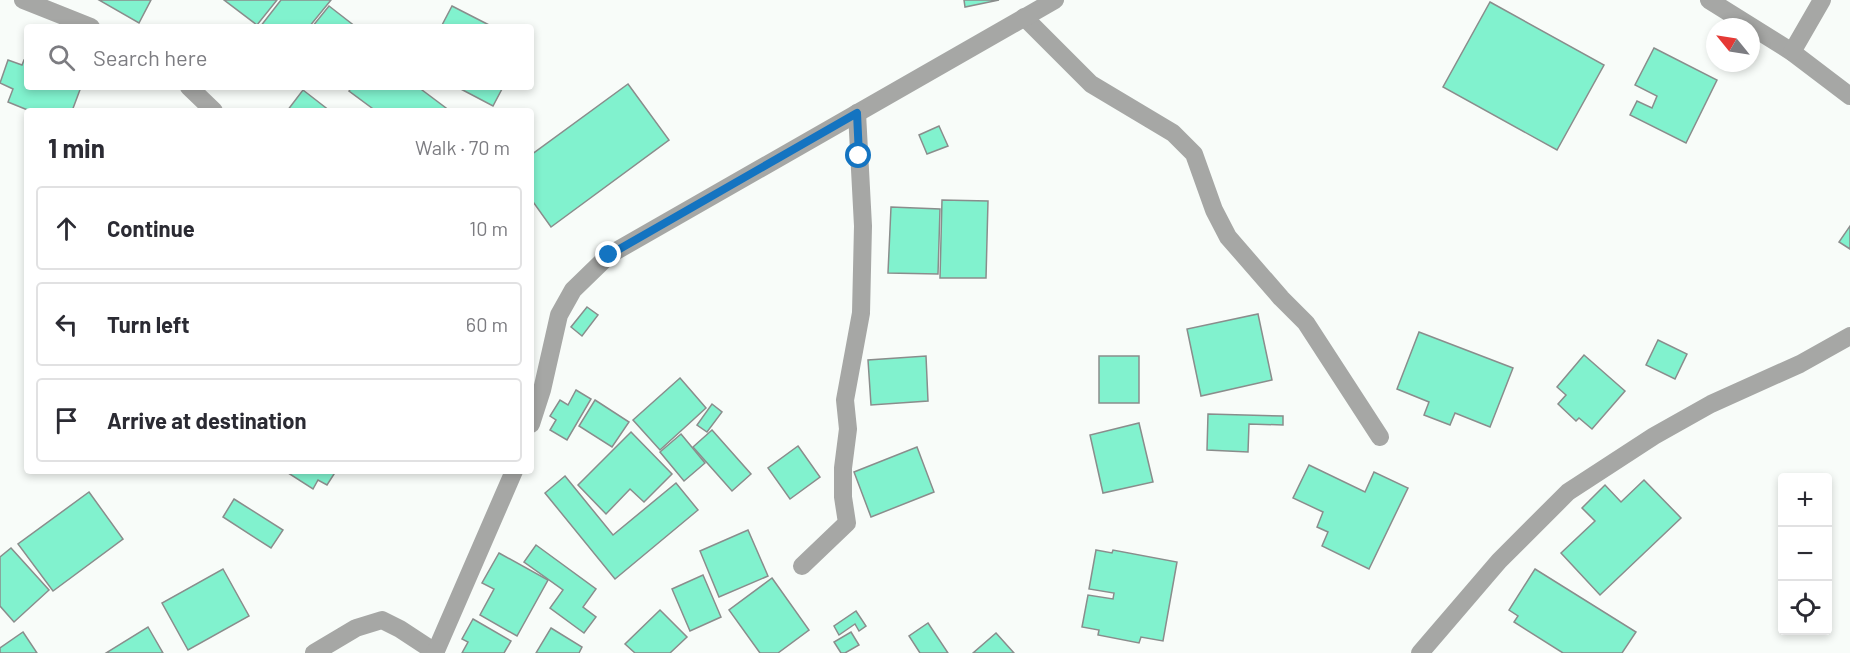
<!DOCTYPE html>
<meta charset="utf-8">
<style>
:root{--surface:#fff;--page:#f2f2f3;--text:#2b2b33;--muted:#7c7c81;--line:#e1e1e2}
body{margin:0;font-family:Barlow,sans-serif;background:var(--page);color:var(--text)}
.controls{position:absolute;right:18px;bottom:18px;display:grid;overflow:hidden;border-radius:6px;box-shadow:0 3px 9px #0003}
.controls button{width:54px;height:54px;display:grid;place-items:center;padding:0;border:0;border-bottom:2px solid var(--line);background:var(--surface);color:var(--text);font:30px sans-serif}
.compass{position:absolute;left:1706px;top:18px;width:54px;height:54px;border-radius:50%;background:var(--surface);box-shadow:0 3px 9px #0003;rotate:300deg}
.stop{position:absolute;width:18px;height:18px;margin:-14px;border:4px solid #1474c1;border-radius:50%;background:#fff}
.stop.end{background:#1474c1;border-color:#fff;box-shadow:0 2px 6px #0008}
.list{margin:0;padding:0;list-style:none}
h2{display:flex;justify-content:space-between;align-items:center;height:78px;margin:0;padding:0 24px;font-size:26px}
h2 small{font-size:20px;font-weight:400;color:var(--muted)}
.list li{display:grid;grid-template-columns:39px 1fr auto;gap:18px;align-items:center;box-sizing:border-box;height:84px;margin:0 12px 12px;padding:0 12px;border:2px solid var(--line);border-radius:6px}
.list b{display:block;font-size:22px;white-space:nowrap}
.list em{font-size:20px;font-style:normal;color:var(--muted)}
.icon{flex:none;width:33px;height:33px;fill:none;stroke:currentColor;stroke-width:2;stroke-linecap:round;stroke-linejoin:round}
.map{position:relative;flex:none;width:1850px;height:653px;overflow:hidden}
.search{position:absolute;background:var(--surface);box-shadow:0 3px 9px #0003;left:24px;top:24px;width:510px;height:66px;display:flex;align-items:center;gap:15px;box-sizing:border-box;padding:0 21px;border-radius:6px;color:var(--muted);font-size:22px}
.panel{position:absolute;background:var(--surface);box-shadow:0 3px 9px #0003;left:24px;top:108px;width:510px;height:366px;border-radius:6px}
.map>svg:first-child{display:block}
</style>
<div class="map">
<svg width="1850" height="653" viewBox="0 0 1850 653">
<rect width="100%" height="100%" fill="#f8fcf9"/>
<g fill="#81f2ce" stroke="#8a8d8c" stroke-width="1.5">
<polygon points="99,0 151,0 139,23"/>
<polygon points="224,0 277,0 257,25"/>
<polygon points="281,0 331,0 309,27 260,27"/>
<polygon points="964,0 999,0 965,7"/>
<polygon points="1490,2 1604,65 1557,150 1443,87"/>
<polygon points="329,6 356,27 312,27"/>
<polygon points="452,6 493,27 441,27"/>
<polygon points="1654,48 1717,80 1686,143 1630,115 1637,101 1652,108 1657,96 1635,85"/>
<polygon points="8,60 22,65 24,60 27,61 27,87 81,87 72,111 30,111 8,102 13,89 0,83"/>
<polygon points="628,84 669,140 551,227 531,199 531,155"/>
<polygon points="352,87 418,87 450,111 376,111 349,91"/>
<polygon points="457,87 503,87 493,106"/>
<polygon points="303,90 330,111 287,111"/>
<polygon points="939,126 948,146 927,154 919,135"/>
<polygon points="942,200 988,201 986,278 940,278"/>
<polygon points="891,207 940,209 938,274 888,273"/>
<polygon points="1850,226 1850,249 1839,242"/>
<polygon points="587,307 598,315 582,336 571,327"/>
<polygon points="1258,314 1272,380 1201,396 1187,329"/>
<polygon points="1419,332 1513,368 1490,427 1455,413 1450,425 1424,415 1429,402 1397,389"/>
<polygon points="1658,340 1687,354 1675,379 1646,365"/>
<polygon points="1584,355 1625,391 1592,429 1579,418 1576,421 1558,404 1566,395 1557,387"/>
<polygon points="926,356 928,401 871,405 868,360"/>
<rect x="1099" y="356" width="40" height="47"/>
<polygon points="680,378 706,408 660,450 633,420"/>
<polygon points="576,390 591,399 567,440 550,430 556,420 550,416 560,400 568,405"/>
<polygon points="595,400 629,422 612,447 579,426"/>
<polygon points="712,404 722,412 707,432 697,425"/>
<polygon points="1208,414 1283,416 1283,425 1249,424 1248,452 1207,450"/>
<polygon points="1139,423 1153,482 1103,493 1090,435"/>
<polygon points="712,430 751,474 732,491 693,447"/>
<polygon points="631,432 672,474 644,502 630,489 606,514 578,485"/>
<polygon points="681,434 705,463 684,481 660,452"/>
<polygon points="798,446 820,477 790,499 768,468"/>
<polygon points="917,447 934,492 871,517 854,472"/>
<polygon points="1309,465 1365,492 1374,472 1408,488 1369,569 1322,546 1328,532 1317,527 1323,512 1293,498"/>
<polygon points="285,471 336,471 327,485 318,480 313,489"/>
<polygon points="565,476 613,535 676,483 698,510 615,579 545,493"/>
<polygon points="1644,480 1681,518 1600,595 1561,553 1595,521 1582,508 1605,485 1621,502"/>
<polygon points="89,492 123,539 53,591 18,544"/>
<polygon points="234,499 283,530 271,548 223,517"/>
<polygon points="748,530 768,576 719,597 700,551"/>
<polygon points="536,545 596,589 583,607 596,617 584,633 550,608 563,590 524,562"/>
<polygon points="11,548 49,590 14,622 0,606 0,557"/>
<polygon points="1096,550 1112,553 1113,550 1177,562 1163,641 1141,637 1139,643 1098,635 1099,630 1082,627 1088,595 1113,599 1114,593 1089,589"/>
<polygon points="499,553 548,580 517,636 480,615 494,589 482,583"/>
<polygon points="223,569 249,616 188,650 162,603"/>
<polygon points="1535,569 1636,632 1622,653 1563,653 1514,622 1518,616 1509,610"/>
<polygon points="703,575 721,617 690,631 672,589"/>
<polygon points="772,578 809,630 778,653 760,653 729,610"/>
<polygon points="660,610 687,637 670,653 635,653 625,644"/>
<polygon points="856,611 866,626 859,631 855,624 839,635 834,626"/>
<polygon points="473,619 511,641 504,653 462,653 468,642 462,639"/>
<polygon points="928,623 948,653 920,653 909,636"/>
<polygon points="148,627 163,653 106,653"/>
<polygon points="551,628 582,647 579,653 536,653"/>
<polygon points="23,632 37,653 0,653 0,648"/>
<polygon points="851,632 859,645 845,653 841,653 834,642"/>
<polygon points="996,633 1014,653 973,653"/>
</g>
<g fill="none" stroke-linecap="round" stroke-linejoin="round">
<g stroke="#a6a7a5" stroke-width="18">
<polyline points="23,0 91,27"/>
<polyline points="1709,0 1792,52 1850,96"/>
<polyline points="1024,17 1091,84 1173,133 1194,154 1214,210 1228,237 1281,298 1306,323 1380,437"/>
<polyline points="1792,52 1822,0"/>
<polyline points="189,87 214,111"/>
<polyline points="531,424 542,390 559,315 573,290 609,255 1055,0"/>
<polyline points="802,566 847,523 843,497 843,468 848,429 845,400 861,313 863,226 857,113"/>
<polyline points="314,653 356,628 382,620 400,629 435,652"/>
<polyline points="435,653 514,471"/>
<polyline points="1420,653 1499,561 1568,492 1654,436 1711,404 1800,364 1850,336"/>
</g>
</g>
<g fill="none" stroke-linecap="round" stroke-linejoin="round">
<polyline stroke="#1474c1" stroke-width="8" points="609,255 857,113 859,156"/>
</g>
</svg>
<div class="controls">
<button>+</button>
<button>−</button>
<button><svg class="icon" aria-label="locate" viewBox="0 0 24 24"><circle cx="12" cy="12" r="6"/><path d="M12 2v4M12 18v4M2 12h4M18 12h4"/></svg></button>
</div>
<svg class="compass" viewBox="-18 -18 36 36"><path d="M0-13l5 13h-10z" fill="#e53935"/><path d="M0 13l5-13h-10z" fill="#7c7c81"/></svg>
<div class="stop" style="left:859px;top:156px"></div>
<div class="stop end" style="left:609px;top:255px"></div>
<div class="search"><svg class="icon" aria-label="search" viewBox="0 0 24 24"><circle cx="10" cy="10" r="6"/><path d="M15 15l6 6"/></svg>Search here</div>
<section class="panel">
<h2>1 min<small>Walk · 70 m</small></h2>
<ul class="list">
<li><svg class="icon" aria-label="ahead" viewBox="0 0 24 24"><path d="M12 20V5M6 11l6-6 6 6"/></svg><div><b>Continue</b></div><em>10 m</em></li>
<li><svg class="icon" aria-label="left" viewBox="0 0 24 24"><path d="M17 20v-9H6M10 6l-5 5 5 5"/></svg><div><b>Turn left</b></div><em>60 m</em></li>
<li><svg class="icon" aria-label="arrive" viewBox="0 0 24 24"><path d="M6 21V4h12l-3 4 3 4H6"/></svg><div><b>Arrive at destination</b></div></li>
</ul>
</section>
</div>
